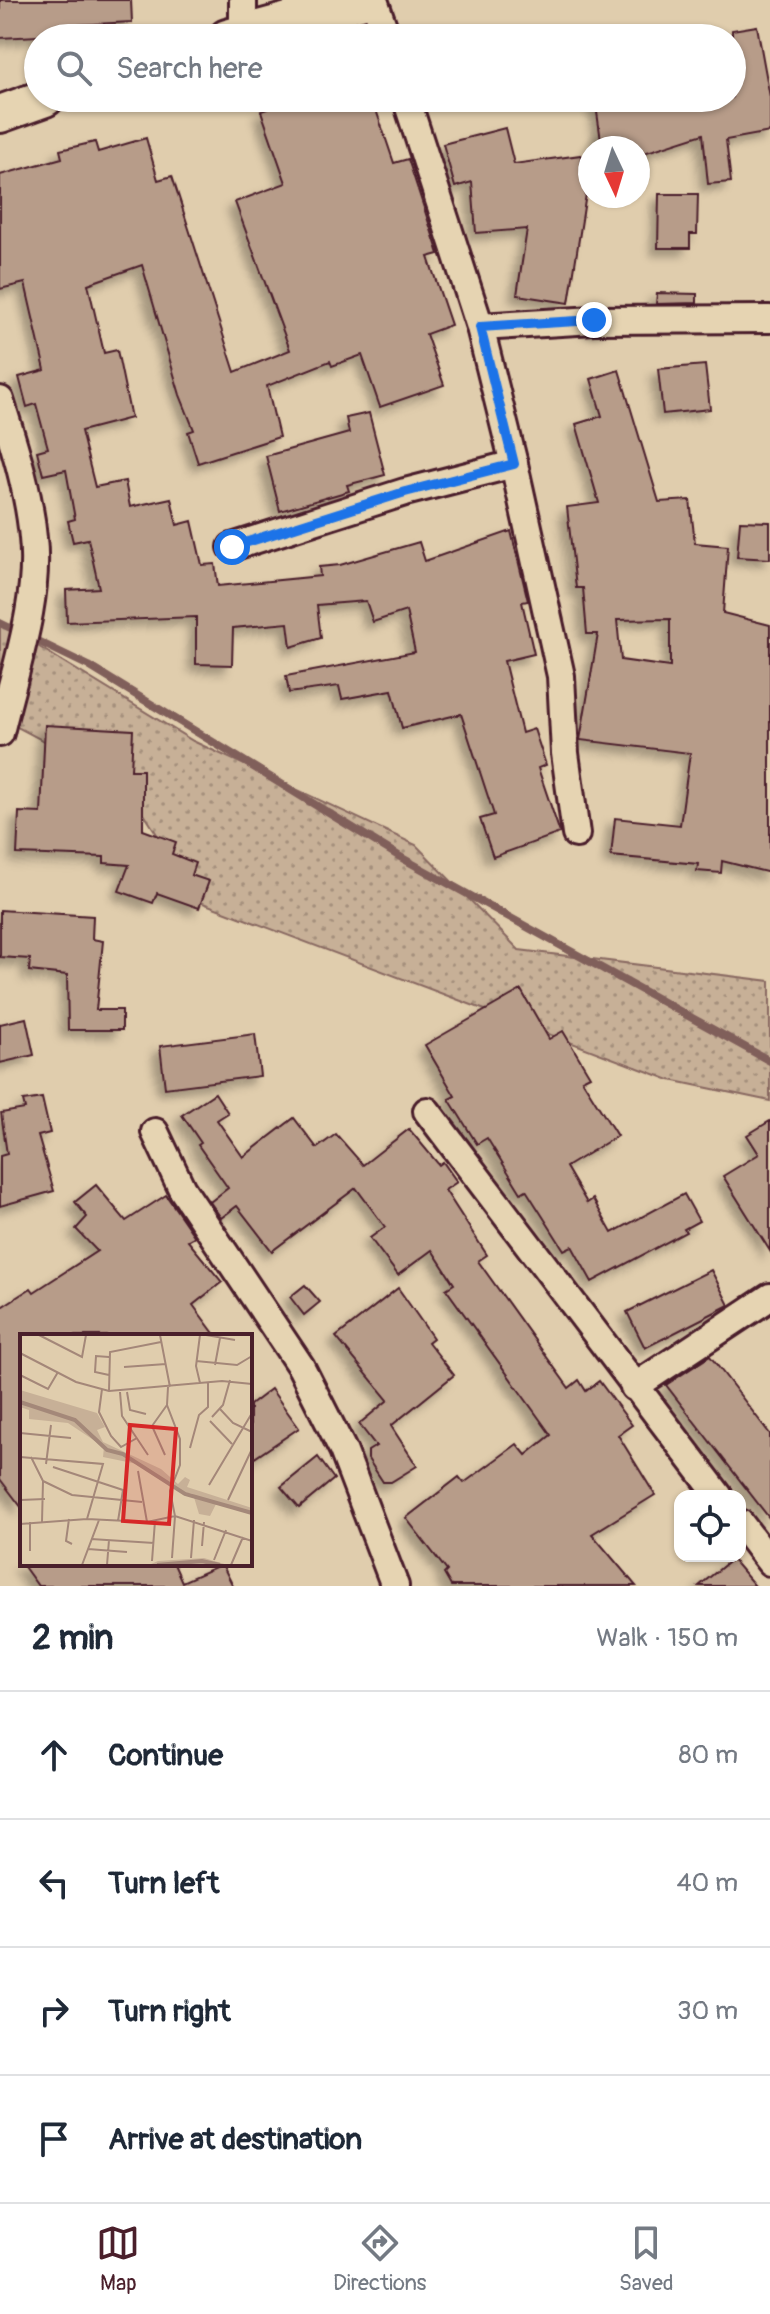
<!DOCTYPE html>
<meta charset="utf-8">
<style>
:root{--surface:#fff;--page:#f2f2f3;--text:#1f2937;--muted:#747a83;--line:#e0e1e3;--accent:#4a1f2b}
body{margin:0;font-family:Pangolin,sans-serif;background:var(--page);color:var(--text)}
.controls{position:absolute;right:24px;bottom:24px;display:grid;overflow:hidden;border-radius:16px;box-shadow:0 2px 6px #0004}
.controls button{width:72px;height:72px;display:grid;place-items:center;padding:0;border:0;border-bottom:2px solid var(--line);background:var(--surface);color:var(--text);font:40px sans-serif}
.compass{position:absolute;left:578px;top:136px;width:72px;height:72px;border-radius:50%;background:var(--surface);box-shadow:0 2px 6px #0004;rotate:176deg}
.stop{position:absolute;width:24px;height:24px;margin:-18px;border:6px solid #1a73e8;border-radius:50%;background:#fff}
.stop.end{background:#1a73e8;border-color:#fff;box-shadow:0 2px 8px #0008}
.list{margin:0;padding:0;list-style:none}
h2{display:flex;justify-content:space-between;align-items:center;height:104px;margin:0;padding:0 32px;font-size:34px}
h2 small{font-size:26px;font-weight:400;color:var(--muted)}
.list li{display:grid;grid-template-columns:52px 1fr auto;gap:24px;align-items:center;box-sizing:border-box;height:128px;padding:0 32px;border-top:2px solid var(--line)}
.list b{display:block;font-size:30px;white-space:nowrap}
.list em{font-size:26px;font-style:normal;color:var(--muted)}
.icon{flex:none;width:44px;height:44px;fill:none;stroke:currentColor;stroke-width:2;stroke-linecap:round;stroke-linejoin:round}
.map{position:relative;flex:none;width:770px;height:1586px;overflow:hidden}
.search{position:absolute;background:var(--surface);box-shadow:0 2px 6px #0004;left:24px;right:24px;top:24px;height:88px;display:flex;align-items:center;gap:20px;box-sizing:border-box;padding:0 28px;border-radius:44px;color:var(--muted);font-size:30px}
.sheet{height:616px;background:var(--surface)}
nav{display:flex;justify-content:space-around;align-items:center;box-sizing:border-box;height:112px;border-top:2px solid var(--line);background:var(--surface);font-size:22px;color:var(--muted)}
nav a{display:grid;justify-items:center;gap:4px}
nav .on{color:var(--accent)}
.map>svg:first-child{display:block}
</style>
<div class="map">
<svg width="770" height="1586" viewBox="0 0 770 1586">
<defs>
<pattern id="grass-dots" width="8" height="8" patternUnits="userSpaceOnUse" patternTransform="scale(2)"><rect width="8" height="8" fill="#c7b097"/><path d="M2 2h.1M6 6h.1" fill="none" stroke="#a48f7b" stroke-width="1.8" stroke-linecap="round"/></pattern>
<filter id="shadow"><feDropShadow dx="-7" dy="7" stdDeviation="4" flood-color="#0004"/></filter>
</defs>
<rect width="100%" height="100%" fill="#e0cdad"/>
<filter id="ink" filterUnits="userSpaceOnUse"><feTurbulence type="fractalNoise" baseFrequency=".0125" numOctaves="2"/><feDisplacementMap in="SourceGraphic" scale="16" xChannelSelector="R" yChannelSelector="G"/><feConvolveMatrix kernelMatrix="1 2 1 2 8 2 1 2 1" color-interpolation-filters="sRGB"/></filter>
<g filter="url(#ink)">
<polygon fill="url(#grass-dots)" stroke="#886861" stroke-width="2" points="0,623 193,741 416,845 519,950 770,981 770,1101 670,1080 200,902 125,784 0,718"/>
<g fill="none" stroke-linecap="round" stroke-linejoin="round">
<polyline stroke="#805e5a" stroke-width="8" points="0,623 89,666 402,858 770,1061"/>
</g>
<g fill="#b79c89" stroke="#4a1f2b" stroke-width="2" fill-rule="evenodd" filter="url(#shadow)">
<polygon points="0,0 131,0 132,22 76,25 77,34 0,38"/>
<polygon points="757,26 770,97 770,132 726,140 731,182 708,184 703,134 638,155 638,148 602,148 595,98 687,98 689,104 732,98 732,30"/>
<polygon points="299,98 372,98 394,163 408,159 439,254 428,257 451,325 426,334 444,385 380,407 362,355 332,366 330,361 267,386 279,437 198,463 188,432 194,430 180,395 142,265 88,284 104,353 117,350 131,418 81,431 95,487 125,481 130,507 171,498 177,525 192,521 202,565 215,564 218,586 320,576 319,567 340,565 419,542 425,561 511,531 528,601 522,602 534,654 504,661 522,733 534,729 546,765 538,768 560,833 493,857 480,819 494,815 461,714 402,728 392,690 342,699 339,686 289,693 286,676 415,652 406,611 373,622 366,601 317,605 321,638 291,647 288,623 233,628 232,665 196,664 196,617 67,622 66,590 99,588 88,539 73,542 68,521 75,519 66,470 43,475 37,451 48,448 36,404 27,407 19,377 45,370 25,283 0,289 0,175 62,158 60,150 95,142 98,152 146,138 158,180 172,176 235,372 290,350 235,202 286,183 261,111"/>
<polygon points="505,128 514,164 581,155 586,194 569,303 517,295 527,229 476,233 472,182 455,187 443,144"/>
<polygon points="659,194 698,194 697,234 690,234 690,248 658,248"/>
<polygon points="657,293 697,294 697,303 656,304"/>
<polygon points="705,365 710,409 663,414 658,369"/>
<path d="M619,370L659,502L690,500L695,543L728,546L723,613L770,625V873L722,861L721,873L697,871L698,864L611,856L615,818L680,825L690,753L580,740L598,634H587L583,588H576L567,507L599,503L576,424L602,416L591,379ZM670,619V667L621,660L617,620Z"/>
<polygon points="369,413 385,475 347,485 349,491 280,511 266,456 349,433 346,418"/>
<polygon points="740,521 770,522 770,559 737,557"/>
<polygon points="45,725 133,730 131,770 143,770 143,830 176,842 172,854 195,863 191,875 209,881 199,908 157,893 153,903 119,891 129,865 104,863 104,857 17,854 19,812 41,813"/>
<polygon points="0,910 93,916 92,939 103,941 96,1010 122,1010 122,1030 68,1030 67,975 29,971 30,959 0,957"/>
<polygon points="521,990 549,1039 563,1031 590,1076 582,1080 617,1136 566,1167 587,1203 593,1199 612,1233 684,1194 699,1221 684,1229 686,1232 592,1282 572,1246 564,1250 526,1190 521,1193 487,1138 477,1144 449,1099 455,1096 425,1045"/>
<polygon points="26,1018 34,1055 0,1063 0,1024"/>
<polygon points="255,1034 260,1076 165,1088 160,1046"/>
<polygon points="215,1093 228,1113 217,1120 243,1157 294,1118 317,1148 336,1134 363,1165 409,1129 439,1165 443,1162 457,1182 445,1190 487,1255 478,1261 569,1388 579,1380 586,1391 599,1381 632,1425 618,1435 655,1495 592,1534 636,1586 451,1586 444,1574 447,1571 406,1518 459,1477 464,1483 517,1444 526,1455 551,1435 446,1289 454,1284 432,1250 398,1275 370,1238 385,1227 356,1188 272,1251 237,1206 221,1218 210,1202 228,1188 198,1145 201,1143 182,1115"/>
<polygon points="42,1098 50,1133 38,1136 54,1191 0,1206 0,1156 7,1154 1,1113 25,1109 23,1101"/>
<polygon points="770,1121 770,1251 723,1176 759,1154 747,1135"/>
<polygon points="96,1185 126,1221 166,1195 195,1237 188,1241 222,1282 193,1305 216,1336 22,1336 22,1508 0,1479 0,1308 31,1288 34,1292 97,1251 76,1229 87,1217 75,1202"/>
<polygon points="711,1270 729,1305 645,1348 627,1312"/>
<polygon points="305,1285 320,1302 304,1315 290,1297"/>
<polygon points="398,1288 433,1338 428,1342 454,1375 391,1426 417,1466 391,1482 383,1482 368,1459 368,1451 376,1446 359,1424 388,1400 336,1337"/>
<polygon points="710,1356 770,1434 770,1519 666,1385"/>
<polygon points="271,1389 299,1428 250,1461 250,1405"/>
<polygon points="318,1457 334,1479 299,1508 281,1487"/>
<polygon points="732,1559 755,1586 699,1586"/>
<polygon points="22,1564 174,1564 182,1582 222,1564 233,1586 38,1586"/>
</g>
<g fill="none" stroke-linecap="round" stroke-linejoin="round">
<defs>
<g id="street">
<polyline points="243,0 243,33"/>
<polyline points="374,0 387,38"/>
<polyline points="406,98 480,327 514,464 561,676 565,753 576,834"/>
<polyline points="480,327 594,320 770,319"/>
<path d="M0,400C14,445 29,491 33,538C40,601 14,672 0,733"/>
<polyline points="232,547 405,492 514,464"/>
<polyline points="427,1111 719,1496"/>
<polyline points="155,1132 182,1189 301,1367 343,1450 395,1586"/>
<polyline points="634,1387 770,1297"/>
<polyline points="740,1523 770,1562"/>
</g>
<g id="secondary">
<polyline points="227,38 364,0"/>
<polyline points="0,114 45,98"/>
</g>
</defs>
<use href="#street" stroke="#4a1f2b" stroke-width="32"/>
<use href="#secondary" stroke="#4a1f2b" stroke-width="42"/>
<use href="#street" stroke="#e6d4b2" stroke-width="26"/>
<use href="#secondary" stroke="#e6d4b2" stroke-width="36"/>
</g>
</g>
<g fill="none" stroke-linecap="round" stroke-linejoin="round" filter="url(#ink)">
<polyline stroke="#1a73e8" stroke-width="10" points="232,547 405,492 514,464 480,327 594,320"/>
</g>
<g transform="translate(20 1334)">
<rect width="232" height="232" fill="#e0cdad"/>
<path d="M0,56L77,79L85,93L77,96L83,108L141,135L158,150L165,143L170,146L167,153L232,174V179L197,168L190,182L179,180L173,160L158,157L122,131L83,123L84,113L48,89L9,85V76L0,73ZM184,224L208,231H129L138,227Z" fill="#c7b097"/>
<path fill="none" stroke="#a48879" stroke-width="4" d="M0,68L55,86L87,116L103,120L165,160L232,179M137,231L182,227L200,231"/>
<path fill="none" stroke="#a48779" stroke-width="2" d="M19,1L62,23L66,1M140,1L150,53M180,1L176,32L180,49M186,1L215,6M0,19L56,48L89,57L202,47L232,50M176,27L217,31L232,22M195,31L200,4M104,33L146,30M0,41L28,55L38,38M89,41L75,38L76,22L89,23M148,53L147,71L160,105V131L150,157L155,182L152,224M82,55L79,78L91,102L101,113L117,104M89,57L90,18L141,8M100,58L102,82L128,121M107,58L110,76L126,80M200,75L213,89L232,98M192,83L203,71L210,46M190,87L212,110M0,99L51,104M170,114L179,81L188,73V49M145,121L132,92L147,71M0,123L83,130L67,185M11,123L23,147L22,188M26,130L31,91M33,133L103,156L98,187M118,137L127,188M23,147L52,161L122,168M189,151L232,79M0,166L25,165M208,166L232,115M49,185L46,207L52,210M10,188V217M0,190L67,185L127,188L155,182L232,207M71,205L134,209M182,212L184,188M68,215L107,218M171,224L174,186M194,226L206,196M132,227L135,187M62,231L79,186M87,231L89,206M211,231L223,203"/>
<path fill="#d62828" fill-opacity="0.15" stroke="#d62828" stroke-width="4" d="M110,91L156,95L149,190L103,187Z"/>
<rect width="232" height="232" fill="none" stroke="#4a1f2b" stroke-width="4"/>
</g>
</svg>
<div class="controls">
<button><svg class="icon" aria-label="locate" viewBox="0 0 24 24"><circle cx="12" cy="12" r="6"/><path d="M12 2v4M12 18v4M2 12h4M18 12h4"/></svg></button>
</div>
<svg class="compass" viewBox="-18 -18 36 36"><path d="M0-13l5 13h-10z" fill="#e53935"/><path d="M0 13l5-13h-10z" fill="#747a83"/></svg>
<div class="stop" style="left:232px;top:547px"></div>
<div class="stop end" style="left:594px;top:320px"></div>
<div class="search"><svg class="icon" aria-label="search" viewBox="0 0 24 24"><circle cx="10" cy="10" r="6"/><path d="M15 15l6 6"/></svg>Search here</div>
</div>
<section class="sheet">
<h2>2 min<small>Walk · 150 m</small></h2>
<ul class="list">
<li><svg class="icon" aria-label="ahead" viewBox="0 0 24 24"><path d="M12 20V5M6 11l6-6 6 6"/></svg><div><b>Continue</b></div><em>80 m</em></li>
<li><svg class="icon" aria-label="left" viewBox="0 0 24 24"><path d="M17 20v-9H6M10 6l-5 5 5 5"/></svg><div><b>Turn left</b></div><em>40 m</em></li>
<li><svg class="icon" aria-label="right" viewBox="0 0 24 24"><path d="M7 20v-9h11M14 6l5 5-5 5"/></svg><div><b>Turn right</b></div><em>30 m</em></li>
<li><svg class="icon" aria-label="arrive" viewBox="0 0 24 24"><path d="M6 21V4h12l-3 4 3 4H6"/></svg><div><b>Arrive at destination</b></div></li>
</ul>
</section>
<nav>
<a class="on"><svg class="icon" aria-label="map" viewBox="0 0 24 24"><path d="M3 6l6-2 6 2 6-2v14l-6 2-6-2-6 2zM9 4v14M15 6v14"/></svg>Map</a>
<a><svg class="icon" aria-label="directions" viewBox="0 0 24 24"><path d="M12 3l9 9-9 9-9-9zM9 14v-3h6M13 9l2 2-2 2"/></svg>Directions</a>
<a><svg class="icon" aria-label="saved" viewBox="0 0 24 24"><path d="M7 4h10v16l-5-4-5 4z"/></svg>Saved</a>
</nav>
